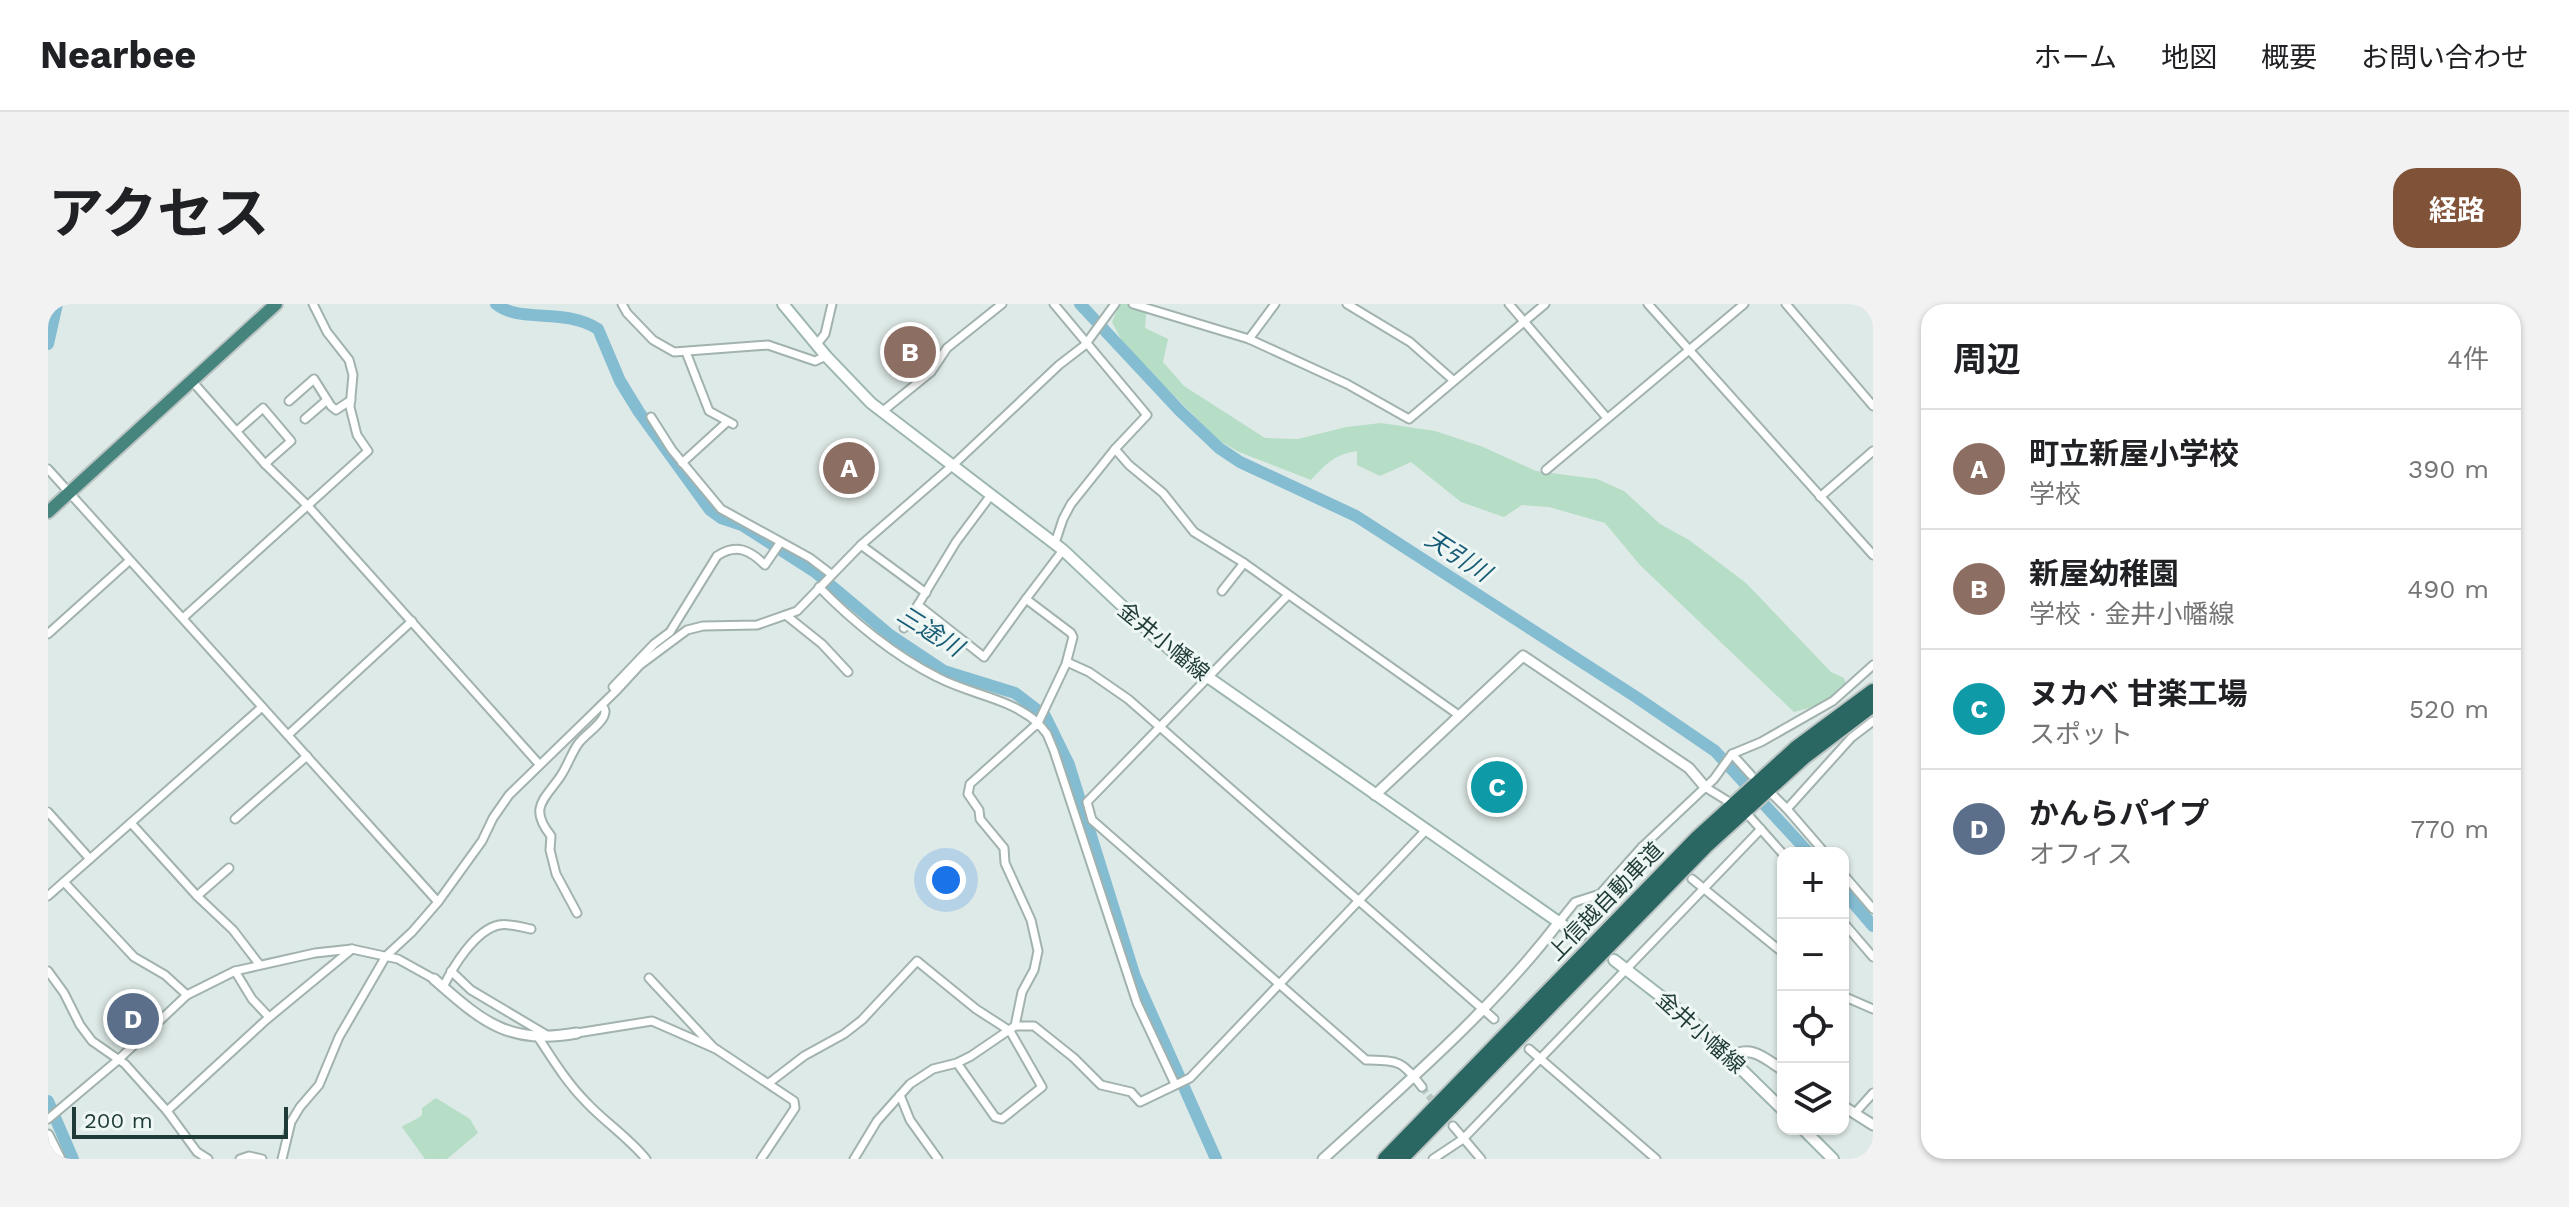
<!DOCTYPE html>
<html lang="ja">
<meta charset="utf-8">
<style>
:root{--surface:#fff;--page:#f2f2f2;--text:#202124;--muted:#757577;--line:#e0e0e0;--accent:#805238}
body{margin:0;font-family:"Work Sans","Noto Sans JP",sans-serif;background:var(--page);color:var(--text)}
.controls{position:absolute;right:24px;bottom:24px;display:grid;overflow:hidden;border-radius:16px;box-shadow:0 2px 6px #0004}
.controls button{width:72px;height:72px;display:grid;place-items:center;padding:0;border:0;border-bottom:2px solid var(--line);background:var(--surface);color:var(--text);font:40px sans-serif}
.scale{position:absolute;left:24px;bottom:20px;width:216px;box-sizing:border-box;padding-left:8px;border:4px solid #1f3b37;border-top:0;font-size:22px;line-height:28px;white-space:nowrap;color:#1f3b37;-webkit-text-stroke:6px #eff7f4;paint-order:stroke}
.you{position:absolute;left:898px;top:576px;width:28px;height:28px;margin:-20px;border:6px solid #fff;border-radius:50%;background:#1a73e8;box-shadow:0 0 0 12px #1a73e833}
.badge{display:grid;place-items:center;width:52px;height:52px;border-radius:50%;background:var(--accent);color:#fff;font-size:26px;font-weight:700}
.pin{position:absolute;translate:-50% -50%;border:4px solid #fff;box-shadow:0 2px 8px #0006}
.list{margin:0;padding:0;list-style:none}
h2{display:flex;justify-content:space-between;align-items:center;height:104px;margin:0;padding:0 32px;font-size:34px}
h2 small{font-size:26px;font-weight:400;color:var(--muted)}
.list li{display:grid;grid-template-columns:52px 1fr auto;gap:24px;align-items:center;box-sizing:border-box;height:120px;padding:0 32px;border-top:2px solid var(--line)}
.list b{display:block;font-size:30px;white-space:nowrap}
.list p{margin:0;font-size:26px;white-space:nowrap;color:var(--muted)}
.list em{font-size:26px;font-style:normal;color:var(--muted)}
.icon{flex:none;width:44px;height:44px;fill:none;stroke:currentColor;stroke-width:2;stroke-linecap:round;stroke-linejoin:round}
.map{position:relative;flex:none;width:1825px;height:855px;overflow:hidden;border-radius:24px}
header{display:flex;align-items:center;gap:48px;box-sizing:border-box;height:112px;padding:0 40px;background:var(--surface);border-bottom:2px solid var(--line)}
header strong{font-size:38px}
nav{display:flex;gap:44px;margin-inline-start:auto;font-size:28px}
.intro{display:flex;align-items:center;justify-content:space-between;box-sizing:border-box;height:192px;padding:0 48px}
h1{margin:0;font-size:56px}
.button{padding:20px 36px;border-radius:24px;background:var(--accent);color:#fff;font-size:28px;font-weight:700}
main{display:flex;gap:48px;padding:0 48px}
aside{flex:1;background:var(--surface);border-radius:24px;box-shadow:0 2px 6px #0004}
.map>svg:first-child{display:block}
</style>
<header>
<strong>Nearbee</strong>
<nav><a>ホーム</a><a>地図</a><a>概要</a><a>お問い合わせ</a></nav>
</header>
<div class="intro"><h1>アクセス</h1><a class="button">経路</a></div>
<main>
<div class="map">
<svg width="1825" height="855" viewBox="0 0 1825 855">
<rect width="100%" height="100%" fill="#deeae7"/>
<g fill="#b6ddc5">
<path d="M1072,0H1099L1097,24L1120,35L1115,58L1136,82L1217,134L1250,135L1298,123L1333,119L1387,127L1435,143L1488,167L1549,175L1576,187L1612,220L1641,236L1698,279L1783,368L1796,374L1799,383L1779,399L1746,408L1592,261L1557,219L1501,203L1474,201L1456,213L1413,198L1363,158L1332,172L1309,161V147C1287,150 1278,160 1263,176L1191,148L1170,136L1076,41L1064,18Z"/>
<path d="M388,794L422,815L430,829L399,855H377L354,823C361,817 368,817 374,811V804Z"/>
</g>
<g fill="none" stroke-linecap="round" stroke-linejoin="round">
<g stroke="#84bcd2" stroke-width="12">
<path d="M448,0C472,20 517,3 550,25L572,77L591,108L662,206L673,214L694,221L767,268L842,331L896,367L967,389L997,412L1021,461L1087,673L1168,855"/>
<polyline points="1032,0 1132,107 1171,144 1192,158 1308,212 1588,393 1667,447 1761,549"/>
<polyline points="0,40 9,0"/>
<polyline points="1795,587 1825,622"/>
<polyline points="0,797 25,855"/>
</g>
<polyline stroke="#b8c7c4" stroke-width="7" stroke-dasharray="7 3.5" stroke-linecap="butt" points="1374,783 1388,801"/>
<defs>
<g id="minor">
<polyline points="574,0 579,9 605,36 626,48 720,41 767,57 778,52"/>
<polyline points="1006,0 1099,111 1067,145 1023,200 1015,215 1007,239"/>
<polyline points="1085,0 1201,35 1299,80 1361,115 1497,0"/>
<polyline points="1299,0 1362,38 1405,76"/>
<polyline points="1461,0 1559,114"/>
<polyline points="1600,0 1825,251"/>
<polyline points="1738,0 1825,102"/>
<polyline points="1201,35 1227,0"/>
<polyline points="769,40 777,30 784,0"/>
<polyline points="638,48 661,107 685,120"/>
<polyline points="144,77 217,160 260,202 491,460"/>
<polyline points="241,97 266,75 283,102 288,106 303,96"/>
<polyline points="835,107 883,68 899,44 954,0"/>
<polyline points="603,113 624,146 673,205 762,254 783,270"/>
<polyline points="257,115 279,96"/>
<polyline points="189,127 215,104 243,137 217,160"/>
<polyline points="1067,145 1081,161 1115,189 1146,228 1196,259 1412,412"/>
<polyline points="634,159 679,118"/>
<polyline points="0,165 390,598"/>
<polyline points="1498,166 1696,0"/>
<polyline points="1772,193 1825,147"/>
<polyline points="813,241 878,289"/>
<path d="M771,283C804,317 847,352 889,373C923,391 960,393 990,419L1018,360L1025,333L1023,329L978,295L1015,246"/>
<polyline points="1174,287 1196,259"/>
<path d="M1239,292L1039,498L1044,516L1318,756C1352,757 1353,756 1374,783"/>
<polyline points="870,301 936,353 978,295"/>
<polyline points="739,312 774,340 800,368"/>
<polyline points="135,314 320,147 309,131 302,103 305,71 301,56 279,28 265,0"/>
<polyline points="856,324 908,238 943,191"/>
<polyline points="0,330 81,257"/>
<polyline points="1019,358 1041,368 1080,395 1446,715"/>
<path d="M565,383L606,340L622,328L669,252C688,239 702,246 717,261L732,239"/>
<polyline points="240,431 364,317"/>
<polyline points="1684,450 1703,471"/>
<polyline points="1657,483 1678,496"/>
<polyline points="1725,491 1739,505 1803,434 1825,417"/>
<polyline points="1739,505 1777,549"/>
<polyline points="0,508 42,555"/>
<polyline points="1702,513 1735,550"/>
<polyline points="187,515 259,452"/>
<polyline points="83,519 149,592 185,626 211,660"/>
<polyline points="1594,543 1609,550"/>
<polyline points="1795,570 1825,605"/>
<polyline points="1644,575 1735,649"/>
<polyline points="16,578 86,653 117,671 139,691"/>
<polyline points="0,592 214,403"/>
<polyline points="149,592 181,564"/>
<path d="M529,609L508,570L502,546L503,532C481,504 495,497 512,473C519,463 523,450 530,440C537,430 551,423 556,412C558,406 557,406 554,401"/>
<polyline points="1511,618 1527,598 1552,590 1594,543 1666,475 1684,450 1713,438 1785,397 1825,361"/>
<polyline points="1795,618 1825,653"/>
<polyline points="0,667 16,689 32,721 44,737 77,760 119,807 149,848 160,855"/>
<polyline points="187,667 204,695 221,713"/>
<polyline points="403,667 423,686 497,730"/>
<polyline points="601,674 666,744"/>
<path d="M395,683C405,663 427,626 451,621C461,619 473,623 483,625"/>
<polyline points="1795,692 1825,705"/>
<polyline points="967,722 974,688 986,666 990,647 983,616 957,559 956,544 932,515 931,506 920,490 922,480 990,419 999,430 1006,447 1089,699 1127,780"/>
<polyline points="529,729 604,717 668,745 746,797 747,804 713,855"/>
<path d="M490,733C505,756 519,779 539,799C558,819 580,833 598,855"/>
<polyline points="1481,745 1608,855"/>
<polyline points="721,779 756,752 796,730 814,716 869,657 928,705 962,727 994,783 954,815 947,813 909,759"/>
<polyline points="852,791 862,816 890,855"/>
<polyline points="119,807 218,716 304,645"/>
<polyline points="1807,809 1825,789"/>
<polyline points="0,815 70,756 139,691 187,667 267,649 304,645 350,655 386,675"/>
<polyline points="1405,822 1433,855"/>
<polyline points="192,855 201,852 214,855"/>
<polyline points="234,855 243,818 252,803 271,781 291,733 338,652 364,628 390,598 434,537 445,514 461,491 569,386 592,361 639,326 655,322 709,321 749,307 813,241 904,162 1011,61 1037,41 1067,0"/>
<polyline points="806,855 829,817 862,780 885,765 909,759 923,752 967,722 986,722 1026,754 1053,781 1083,788 1092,798 1142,774 1379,525"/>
<polyline points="1385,855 1415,835 1713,525"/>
</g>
<g id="tertiary">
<polyline points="1327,491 1475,352 1641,464 1657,483"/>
<path d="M386,675C435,718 460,741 529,729"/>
<path d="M1682,753C1703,740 1716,754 1735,766"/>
<polyline points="1795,802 1825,821"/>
<polyline points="0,831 12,855"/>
<path d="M1275,855C1357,780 1443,707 1511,618"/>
</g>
<g id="secondary">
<polyline points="735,0 778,52 823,99 1015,246 1105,331 1131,353 1532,633"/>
<polyline points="1566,656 1642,715 1735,806"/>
<polyline points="1755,825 1785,855"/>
</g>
<polyline id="trunk" points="0,208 228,0"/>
<g id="motorway">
<polyline points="1337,855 1649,534 1748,444 1825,387"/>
<polyline points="1353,855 1658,542 1755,454 1825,401"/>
</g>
</defs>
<use href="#minor" stroke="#a1b2af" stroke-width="11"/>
<use href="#tertiary" stroke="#a1b2af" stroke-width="13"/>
<use href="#secondary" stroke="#9db6b0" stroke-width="14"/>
<use href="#trunk" stroke="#bcc4c3" stroke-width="16"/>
<use href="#motorway" stroke="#bcc4c3" stroke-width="18"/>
<use href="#minor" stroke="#fff" stroke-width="7"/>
<use href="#tertiary" stroke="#fff" stroke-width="9"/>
<use href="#secondary" stroke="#fff" stroke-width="10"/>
<use href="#trunk" stroke="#46847e" stroke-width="12"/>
<use href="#motorway" stroke="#2b6762" stroke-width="14"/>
</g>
<g text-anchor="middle" stroke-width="6" stroke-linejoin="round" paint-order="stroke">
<g font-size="22" fill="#1f3b37" stroke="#eff7f4">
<text transform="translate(1116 337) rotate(39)" y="8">金井小幡線</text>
<text transform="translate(1557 597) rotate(-46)" y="8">上信越自動車道</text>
<text transform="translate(1653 728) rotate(42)" y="8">金井小幡線</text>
</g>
<g font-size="24" font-style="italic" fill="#185c77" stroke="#eff7f4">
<text transform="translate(1410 252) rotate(33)" y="8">天引川</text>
<text transform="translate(882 327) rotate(32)" y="8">三途川</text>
</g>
</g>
</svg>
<div class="controls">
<button>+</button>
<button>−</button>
<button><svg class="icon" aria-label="locate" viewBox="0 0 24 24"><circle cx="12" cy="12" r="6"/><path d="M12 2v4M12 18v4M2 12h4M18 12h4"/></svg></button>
<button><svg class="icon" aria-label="layers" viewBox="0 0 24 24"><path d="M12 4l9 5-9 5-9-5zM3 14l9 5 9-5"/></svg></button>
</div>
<div class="scale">200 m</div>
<div class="you"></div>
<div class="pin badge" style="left:801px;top:164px;background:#8d6e63">A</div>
<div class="pin badge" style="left:862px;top:48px;background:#8d6e63">B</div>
<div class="pin badge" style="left:1449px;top:483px;background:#0f9aa8">C</div>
<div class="pin badge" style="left:85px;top:715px;background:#5c6f8a">D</div>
</div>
<aside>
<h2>周辺<small>4件</small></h2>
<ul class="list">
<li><span class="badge" style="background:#8d6e63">A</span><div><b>町立新屋小学校</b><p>学校</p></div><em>390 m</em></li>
<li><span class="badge" style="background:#8d6e63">B</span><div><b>新屋幼稚園</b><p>学校 · 金井小幡線</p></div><em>490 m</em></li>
<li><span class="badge" style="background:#0f9aa8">C</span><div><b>ヌカベ 甘楽工場</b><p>スポット</p></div><em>520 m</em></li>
<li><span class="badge" style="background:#5c6f8a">D</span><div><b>かんらパイプ</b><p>オフィス</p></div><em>770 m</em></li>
</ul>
</aside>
</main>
